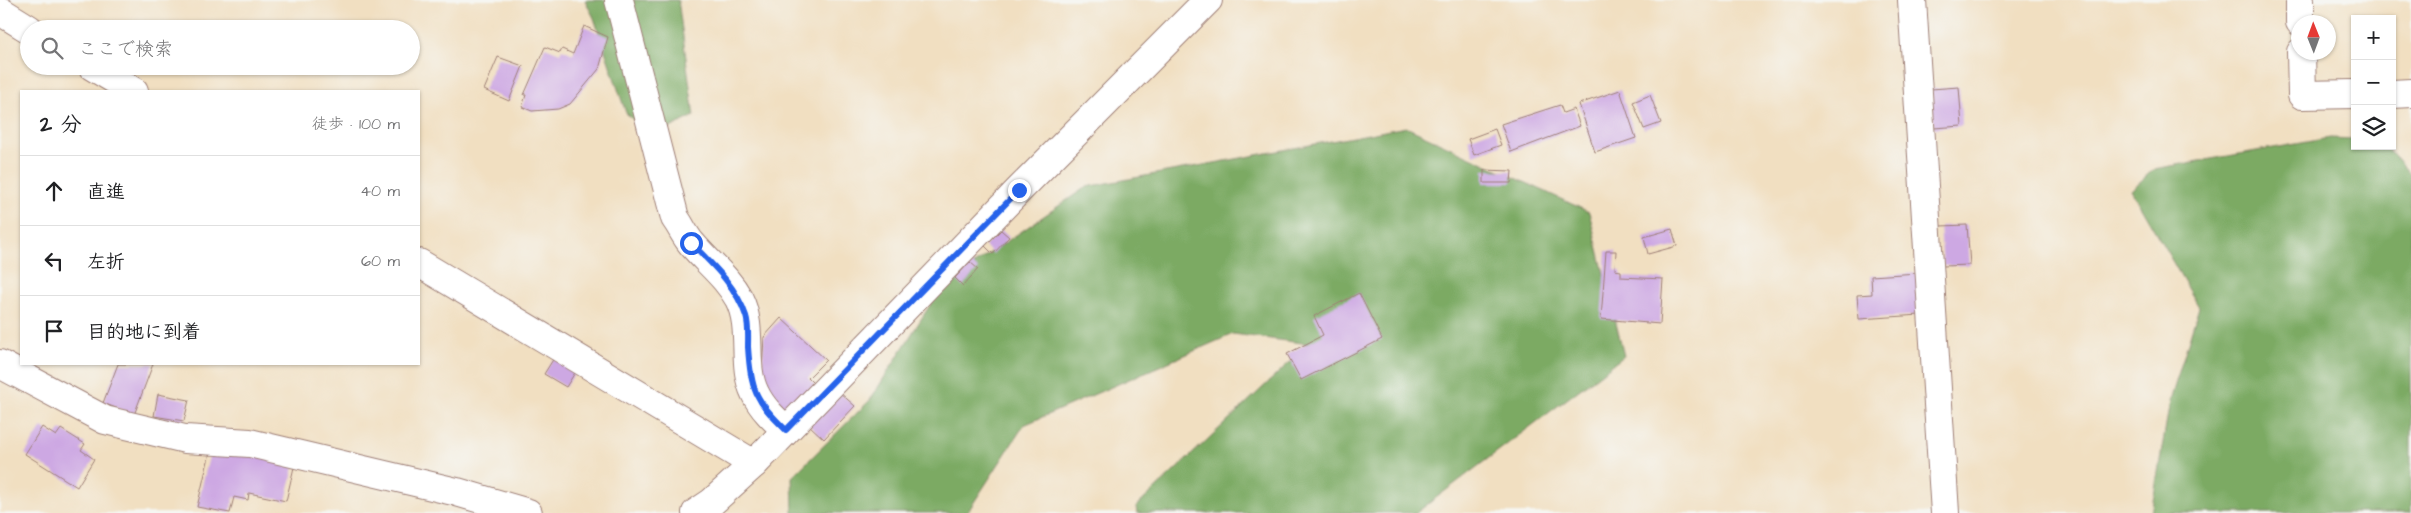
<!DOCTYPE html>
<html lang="ja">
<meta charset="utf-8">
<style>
:root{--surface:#fff;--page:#f6f6f6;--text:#202124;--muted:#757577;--line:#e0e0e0}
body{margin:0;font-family:"Architects Daughter","Klee One",sans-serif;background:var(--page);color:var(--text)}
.controls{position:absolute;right:15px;top:15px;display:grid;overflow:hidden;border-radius:0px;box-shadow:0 1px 4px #0004}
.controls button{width:45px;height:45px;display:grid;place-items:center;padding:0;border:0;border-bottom:1px solid var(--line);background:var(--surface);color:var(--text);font:25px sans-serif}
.compass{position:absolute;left:2291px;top:15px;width:45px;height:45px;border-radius:50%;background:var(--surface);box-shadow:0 1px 4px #0004;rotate:359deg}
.stop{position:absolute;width:15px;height:15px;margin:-11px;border:4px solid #2563eb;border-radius:50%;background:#fff}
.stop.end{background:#2563eb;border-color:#fff;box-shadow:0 1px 5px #0008}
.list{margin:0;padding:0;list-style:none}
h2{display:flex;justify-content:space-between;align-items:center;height:65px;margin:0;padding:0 20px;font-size:21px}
h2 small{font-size:16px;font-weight:400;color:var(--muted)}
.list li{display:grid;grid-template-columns:32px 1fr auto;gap:15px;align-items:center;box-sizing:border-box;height:70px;padding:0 20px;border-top:1px solid var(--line)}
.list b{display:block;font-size:19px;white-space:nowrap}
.list em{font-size:16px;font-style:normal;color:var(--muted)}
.icon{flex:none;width:28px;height:28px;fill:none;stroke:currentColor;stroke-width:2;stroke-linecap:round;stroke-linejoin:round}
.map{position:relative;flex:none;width:2411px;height:513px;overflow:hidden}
.search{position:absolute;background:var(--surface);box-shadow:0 1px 4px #0004;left:20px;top:20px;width:400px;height:55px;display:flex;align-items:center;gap:12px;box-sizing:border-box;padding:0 18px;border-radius:28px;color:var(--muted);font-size:19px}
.panel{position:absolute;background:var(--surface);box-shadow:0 1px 4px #0004;left:20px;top:90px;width:400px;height:275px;border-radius:0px}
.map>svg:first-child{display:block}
</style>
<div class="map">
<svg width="2411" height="513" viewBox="0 0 2411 513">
<rect width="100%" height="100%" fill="#f6f6f2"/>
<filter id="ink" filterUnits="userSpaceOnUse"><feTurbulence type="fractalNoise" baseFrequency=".02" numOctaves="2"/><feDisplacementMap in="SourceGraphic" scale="10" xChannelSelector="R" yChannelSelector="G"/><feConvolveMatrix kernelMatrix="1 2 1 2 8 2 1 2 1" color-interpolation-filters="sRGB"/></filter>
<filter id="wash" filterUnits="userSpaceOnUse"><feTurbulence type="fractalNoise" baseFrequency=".0096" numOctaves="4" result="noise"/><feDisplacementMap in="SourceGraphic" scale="20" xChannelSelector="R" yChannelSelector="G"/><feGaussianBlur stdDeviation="1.12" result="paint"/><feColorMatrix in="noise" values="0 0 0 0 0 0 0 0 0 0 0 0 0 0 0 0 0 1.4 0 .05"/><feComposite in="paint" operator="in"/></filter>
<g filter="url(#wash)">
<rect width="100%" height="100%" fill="#f1dfc1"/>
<g fill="#7baa64" stroke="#626448">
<polygon points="585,0 678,0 694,116 652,137 626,113 594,18"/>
<polygon points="1406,127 1589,212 1624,356 1416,513 1137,513 1136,507 1309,344 1233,334 1024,425 967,513 793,513 792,477 870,400 942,286 1086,187"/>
<polygon points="2330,138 2355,139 2355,146 2385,146 2411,175 2411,513 2151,513 2170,401 2199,307 2131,190 2154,169"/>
</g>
<g id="blocks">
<g fill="#cda8e3">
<polygon points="584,26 608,37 599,69 570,104 558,109 532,111 522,107 526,95 524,95 545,47 560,53 562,49 573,54"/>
<polygon points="498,57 523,66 509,101 484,90"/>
<polygon points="1959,87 1962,126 1934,128 1931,89"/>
<polygon points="1620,90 1636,138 1595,152 1579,104"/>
<polygon points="1650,95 1661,123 1644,129 1633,102"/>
<polygon points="1560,105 1563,113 1574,109 1580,126 1511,152 1501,124"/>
<polygon points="1495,129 1501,145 1474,155 1468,139"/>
<polygon points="1484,170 1512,171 1511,183 1484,183"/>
<polygon points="1967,225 1970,265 1943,266 1940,226"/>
<polygon points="1672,229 1677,246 1648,254 1644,237"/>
<polygon points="1001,230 1009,237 993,254 985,246"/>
<polygon points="1606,251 1616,251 1615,270 1621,271 1621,277 1663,279 1660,324 1601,319"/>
<polygon points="970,262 978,269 963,286 955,278"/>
<polygon points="1918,273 1920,315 1859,319 1857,295 1872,294 1871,276"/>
<polygon points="1359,293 1382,339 1301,380 1287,354 1323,335 1314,316"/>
<polygon points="781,318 826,360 808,378 815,385 789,413 761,387 764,337"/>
<polygon points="554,358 576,371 566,387 544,374"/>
<polygon points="118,364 153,364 134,415 103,403"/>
<polygon points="839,392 855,406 824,439 809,425"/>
<polygon points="158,394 189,400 184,421 154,416"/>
<polygon points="42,427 56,436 61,429 85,444 81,450 94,459 77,487 25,454"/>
<polygon points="212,444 295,463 286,501 249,493 248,500 234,497 230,513 197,507"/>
</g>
</g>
</g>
<g filter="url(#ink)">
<use href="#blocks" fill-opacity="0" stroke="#9e7f76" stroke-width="1"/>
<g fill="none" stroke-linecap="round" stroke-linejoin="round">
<defs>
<g id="minor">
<path d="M619,0L675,218C681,226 685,236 692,244C708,263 727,277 739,299C754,329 741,365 755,393C762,408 774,419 786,430"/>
<polyline points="1912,0 1945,513"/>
<polyline points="2300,0 2300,22"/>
<polyline points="0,11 29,29"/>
<polyline points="2301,52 2302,95 2355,94"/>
<polyline points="92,66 134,91"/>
<polyline points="2392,94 2411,93"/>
<polyline points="419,263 754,464"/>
<polyline points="0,364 105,420 185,439 250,443 457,492 528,513"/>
<polyline points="696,513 711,503 754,464 1019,190 1208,0"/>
</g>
</defs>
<use href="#minor" stroke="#9e7f76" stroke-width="30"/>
<use href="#minor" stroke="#fff" stroke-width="28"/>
</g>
</g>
<g fill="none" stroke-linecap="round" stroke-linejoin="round" filter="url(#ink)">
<path stroke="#2563eb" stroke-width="6" d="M691,243C713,265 736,286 746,316C749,325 748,337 748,347C751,391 755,400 786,430L1019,190"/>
</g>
</svg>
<div class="controls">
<button>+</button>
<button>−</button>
<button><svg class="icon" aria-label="layers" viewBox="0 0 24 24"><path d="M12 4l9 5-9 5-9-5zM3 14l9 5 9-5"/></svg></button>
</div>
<svg class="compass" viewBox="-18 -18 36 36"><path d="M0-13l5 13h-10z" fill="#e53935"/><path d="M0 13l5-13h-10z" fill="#757577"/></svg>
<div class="stop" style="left:691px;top:243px"></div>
<div class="stop end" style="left:1019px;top:190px"></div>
<div class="search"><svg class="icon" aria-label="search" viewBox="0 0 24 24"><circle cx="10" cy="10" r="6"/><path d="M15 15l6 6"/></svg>ここで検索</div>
<section class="panel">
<h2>2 分<small>徒歩 · 100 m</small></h2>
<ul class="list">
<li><svg class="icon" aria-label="ahead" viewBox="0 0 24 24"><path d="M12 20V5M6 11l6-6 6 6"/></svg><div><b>直進</b></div><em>40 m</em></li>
<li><svg class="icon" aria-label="left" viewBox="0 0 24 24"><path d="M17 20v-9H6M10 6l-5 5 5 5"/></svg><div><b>左折</b></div><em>60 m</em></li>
<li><svg class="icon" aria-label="arrive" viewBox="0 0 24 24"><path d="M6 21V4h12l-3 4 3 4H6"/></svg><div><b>目的地に到着</b></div></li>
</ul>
</section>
</div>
